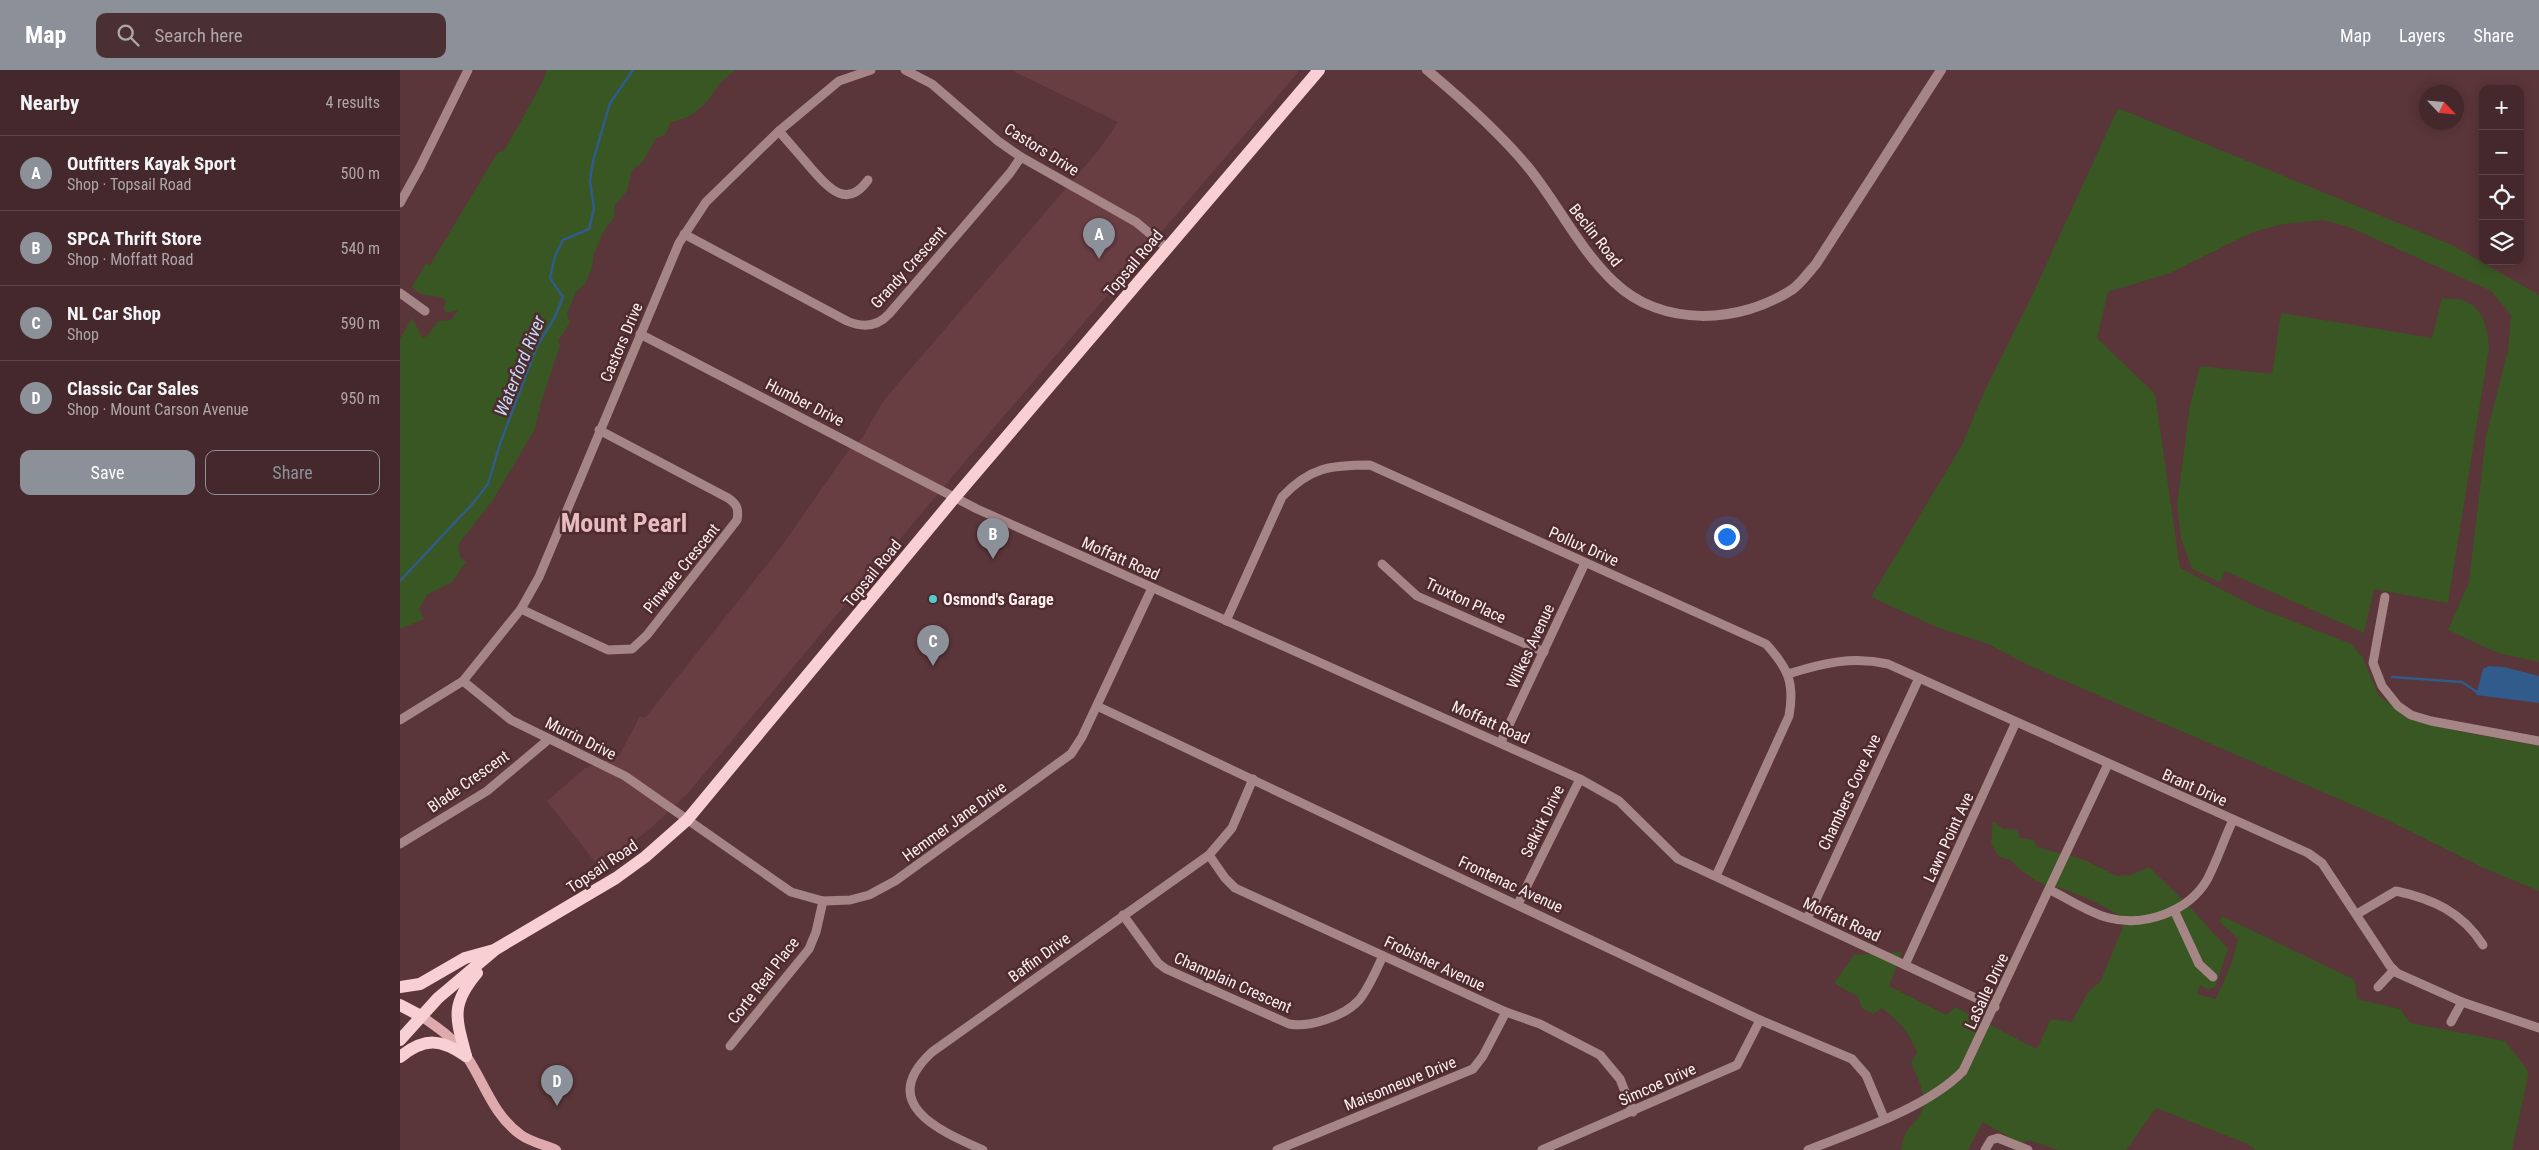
<!DOCTYPE html>
<meta charset="utf-8">
<style>
:root{--surface:#44282b;--page:#4b3033;--text:#f1f3f6;--muted:#afa6a9;--line:#5c4447;--accent:#8c9099}
body{margin:0;font-family:"Roboto Condensed",sans-serif;background:var(--page);color:var(--text)}
.controls{position:absolute;right:15px;top:15px;display:grid;overflow:hidden;border-radius:10px;box-shadow:0 2px 12px #0003}
.controls button{width:45px;height:45px;display:grid;place-items:center;padding:0;border:0;border-bottom:1px solid var(--line);background:var(--surface);color:var(--text);font:25px sans-serif}
.compass{position:absolute;left:2019px;top:15px;width:45px;height:45px;border-radius:50%;background:var(--surface);box-shadow:0 2px 12px #0003;rotate:116deg}
.you{position:absolute;left:1326px;top:466px;width:18px;height:18px;margin:-12px;border:4px solid #fff;border-radius:50%;background:#1a73e8;box-shadow:0 0 0 8px #1a73e833}
.badge{display:grid;place-items:center;width:32px;height:32px;border-radius:50%;background:var(--accent);color:#fff;font-size:16px;font-weight:700}
.pin{position:absolute;translate:-50% -41px;filter:drop-shadow(0 1px 2px #0008)}
.pin::after{content:'';position:absolute;top:26px;width:18px;height:15px;background:inherit;clip-path:polygon(0 0,100% 0,50% 100%)}
.list{margin:0;padding:0;list-style:none}
h2{display:flex;justify-content:space-between;align-items:center;height:65px;margin:0;padding:0 20px;font-size:21px}
h2 small{font-size:16px;font-weight:400;color:var(--muted)}
.list li{display:grid;grid-template-columns:32px 1fr auto;gap:15px;align-items:center;box-sizing:border-box;height:75px;padding:0 20px;border-top:1px solid var(--line)}
.list b{display:block;font-size:19px;white-space:nowrap}
.list p{margin:0;font-size:16px;white-space:nowrap;color:var(--muted)}
.list em{font-size:16px;font-style:normal;color:var(--muted)}
.actions{display:flex;gap:10px;padding:15px 20px}
.actions a{flex:1;padding:11px 0;border:1px solid var(--accent);border-radius:10px;text-align:center;font-size:18px;color:var(--accent)}
.actions .main{background:var(--accent);color:#fff}
.icon{flex:none;width:28px;height:28px;fill:none;stroke:currentColor;stroke-width:2;stroke-linecap:round;stroke-linejoin:round}
.map{position:relative;flex:none;width:2139px;height:1080px;overflow:hidden}
header{display:flex;align-items:center;gap:30px;box-sizing:border-box;height:70px;padding:0 25px;background:var(--accent);color:#fff}
header strong{font-size:24px}
nav{display:flex;gap:28px;margin-inline-start:auto;font-size:18px}
.search{width:350px;height:45px;background:var(--page);display:flex;align-items:center;gap:12px;box-sizing:border-box;padding:0 18px;border-radius:10px;color:var(--muted);font-size:19px}
main{display:flex}
aside{flex:1;background:var(--surface)}
.map>svg:first-child{display:block}
</style>
<header>
<strong>Map</strong>
<div class="search"><svg class="icon" aria-label="search" viewBox="0 0 24 24"><circle cx="10" cy="10" r="6"/><path d="M15 15l6 6"/></svg>Search here</div>
<nav><a>Map</a><a>Layers</a><a>Share</a></nav>
</header>
<main>
<aside>
<h2>Nearby<small>4 results</small></h2>
<ul class="list">
<li><span class="badge">A</span><div><b>Outfitters Kayak Sport</b><p>Shop · Topsail Road</p></div><em>500 m</em></li>
<li><span class="badge">B</span><div><b>SPCA Thrift Store</b><p>Shop · Moffatt Road</p></div><em>540 m</em></li>
<li><span class="badge">C</span><div><b>NL Car Shop</b><p>Shop</p></div><em>590 m</em></li>
<li><span class="badge">D</span><div><b>Classic Car Sales</b><p>Shop · Mount Carson Avenue</p></div><em>950 m</em></li>
</ul>
<div class="actions"><a class="main">Save</a><a>Share</a></div>
</aside>
<div class="map">
<svg width="2139" height="1080" viewBox="0 0 2139 1080">
<rect width="100%" height="100%" fill="#5a3539"/>
<polygon fill="#693e43" points="611,0 900,0 562,395 289,722 250,759 199,797 147,731 185,698 219,686 240,646 245,648 381,477 448,381 462,368 484,330 698,81 718,52"/>
<g fill="#395722">
<path d="M147,0H336C331,4 324,8 320,13C308,32 295,48 271,52L265,65L256,68L242,93L232,100L227,121L215,135L214,148L204,161L194,184L192,198L185,214L176,222L167,244L170,253L158,271L160,276L141,332L135,359L93,430L58,475L60,487L66,492L52,512L27,525L19,539L24,549L0,559V269L12,248L23,268L28,265L38,251L51,250L58,240L46,243L44,239L46,230C34,222 25,231 12,217L26,193L30,195L98,82L104,81L141,15Z"/>
<polygon points="1718,38 2052,175 2139,225 2139,592 2098,583 2048,560 2069,512 2086,366 2108,280 2111,245 2091,221 1949,157 1923,150 1883,154 1853,162 1770,203 1708,222 1697,268 1755,324 1780,498 1854,536 1951,574 1963,588 1979,626 2013,650 2052,660 2139,676 2139,821 2084,798 1983,748 1628,595 1588,574 1539,558 1471,527 1562,375 1584,322 1630,230"/>
<path d="M2042,228C2049,229 2059,228 2065,231C2084,239 2088,260 2089,278L2048,533L1974,519L1964,563L1825,501L1820,512L1792,499L1781,469L1777,435L1790,335L1800,296L1872,304L1881,243L2032,268Z"/>
<path d="M1593,751L1603,759L1617,760L1620,768L1634,770L1637,777L1682,789L1717,806L1731,805L1749,797L1789,836L1828,879L1815,917L1808,920L1800,915L1797,924L1816,929L1832,892L1838,869L1819,851L1822,846L1955,910L1957,929L2000,939L2010,953L2105,971L2129,1002L2112,1080H1855L1848,1074L1756,1038L1726,1080H1658L1629,1070L1621,1074L1583,1052L1568,1080H1501C1506,1057 1507,1063 1519,1046C1531,1030 1517,1008 1511,992L1517,983C1511,964 1498,951 1482,938L1473,944L1462,938L1458,927L1434,913L1454,885L1502,882L1489,916L1546,945L1555,937L1637,979L1651,949L1672,952L1688,922L1700,912L1723,857L1720,846C1702,834 1681,825 1660,818C1654,816 1646,816 1641,813C1632,809 1616,798 1611,790L1599,787L1591,773Z"/>
</g>
<polygon fill="#305b8b" points="2089,596 2104,597 2139,606 2139,633 2076,625 2083,599"/>
<g fill="none" stroke-linecap="round" stroke-linejoin="round">
<g stroke="#305b8b" stroke-width="2.5">
<polyline points="0,511 74,432 88,414 100,374 137,276 155,247 163,227 150,208 155,186 163,170 189,159 194,139 190,111 193,91 210,33 233,0"/>
<polyline points="1992,607 2062,612 2077,622"/>
</g>
<g stroke="#a68587" stroke-width="9">
<polyline points="505,0 532,14 598,71 621,87 736,152 767,178"/>
<path d="M379,61C389,73 400,85 410,97C427,116 446,141 468,110"/>
<polyline points="0,133 20,97 68,0"/>
<path d="M284,164L447,251C463,258 477,257 489,244L610,103L621,87"/>
<polyline points="0,223 25,241"/>
<polyline points="240,264 577,439 1180,709 1219,731 1278,789 1595,937"/>
<polyline points="982,494 1017,526 1144,582"/>
<polyline points="1985,527 1973,593 1982,616 1998,636 2011,645 2031,651 2139,671"/>
<path d="M121,539L208,580L232,579L247,565L337,450C339,439 337,434 328,428L199,360"/>
<path d="M826,551L882,427C910,397 931,395 970,395L1366,574C1388,598 1395,613 1389,646L1316,806"/>
<path d="M1388,604C1423,593 1452,586 1488,594L1908,783L1922,793L1990,896L1997,903L2062,932L2139,958"/>
<polyline points="63,611 111,650 225,706 391,822 423,831 450,830 469,825 495,811 671,684 682,667 752,518"/>
<polyline points="697,636 1360,950 1452,989 1466,1005 1484,1048"/>
<polyline points="0,650 63,611 121,539 139,507 279,173 306,132 379,61 439,11 471,0"/>
<polyline points="1101,672 1185,493"/>
<polyline points="0,774 87,721 149,669"/>
<polyline points="809,785 825,808 835,818 1106,942 1140,954 1200,985 1220,1009 1233,1042"/>
<path d="M1650,820C1669,829 1689,843 1709,848C1744,857 1788,842 1807,810C1817,791 1824,769 1833,750"/>
<polyline points="1118,834 1180,709"/>
<polyline points="1774,840 1799,894 1813,907"/>
<path d="M1957,844L1996,821C2033,829 2062,842 2083,875"/>
<path d="M723,845L758,893L766,899L889,954C909,958 945,946 959,930C969,918 976,900 983,886"/>
<polyline points="1407,849 1519,608"/>
<polyline points="1505,895 1616,652"/>
<polyline points="1978,917 1994,900"/>
<polyline points="2051,952 2062,932"/>
<polyline points="330,976 409,879 416,862 423,831"/>
<path d="M583,1080C540,1061 476,1034 532,982L809,785L832,758L853,709"/>
<polyline points="877,1080 1073,999 1083,986 1106,942"/>
<polyline points="1142,1080 1337,995 1360,950"/>
<path d="M1408,1080C1456,1061 1527,1038 1563,1001L1708,694"/>
<polyline points="1585,1080 1591,1070 1598,1068 1628,1080"/>
</g>
<path stroke="#a68587" stroke-width="10" d="M1027,0C1063,30 1098,61 1128,97C1158,134 1179,179 1214,212C1262,258 1340,254 1393,219C1401,213 1409,202 1416,194L1541,0"/>
<path stroke="#dfaaae" stroke-width="10" d="M21,946C37,957 56,970 67,987C85,1014 93,1045 121,1065C131,1072 145,1075 156,1080"/>
<g stroke="#f8cfd2" stroke-width="12">
<polyline points="0,917 20,914 65,888 94,880"/>
<polyline points="0,935 21,946"/>
<polyline points="0,970 38,928 96,879 216,808 245,787 287,750 556,426 919,0"/>
<path d="M66,986C56,948 50,935 77,903"/>
<path d="M0,987C25,967 41,969 66,986"/>
</g>
</g>
<circle fill="#53cdca" stroke="#4e2b2f" stroke-width="2" cx="533" cy="529" r="5"/>
<g text-anchor="middle" stroke-width="5" stroke-linejoin="round" paint-order="stroke">
<g font-size="16" fill="#fdeeef" stroke="#4e2b2f">
<text transform="translate(642 79) rotate(32)" y="6">Castors Drive</text>
<text transform="translate(1196 165) rotate(52)" y="6">Beclin Road</text>
<text transform="translate(733 193) rotate(-50)" y="6">Topsail Road</text>
<text transform="translate(508 197) rotate(-48)" y="6">Grandy Crescent</text>
<text transform="translate(221 272) rotate(-67)" y="6">Castors Drive</text>
<text transform="translate(405 332) rotate(27)" y="6">Humber Drive</text>
<text transform="translate(1184 476) rotate(24)" y="6">Pollux Drive</text>
<text transform="translate(721 488) rotate(24)" y="6">Moffatt Road</text>
<text transform="translate(281 498) rotate(-51)" y="6">Pinware Crescent</text>
<text transform="translate(472 503) rotate(-51)" y="6">Topsail Road</text>
<text transform="translate(1066 530) rotate(25)" y="6">Truxton Place</text>
<text transform="translate(1130 576) rotate(-65)" y="6">Wilkes Avenue</text>
<text transform="translate(1091 652) rotate(24)" y="6">Moffatt Road</text>
<text transform="translate(181 668) rotate(26)" y="6">Murrin Drive</text>
<text transform="translate(68 711) rotate(-35)" y="6">Blade Crescent</text>
<text transform="translate(1795 717) rotate(24)" y="6">Brant Drive</text>
<text transform="translate(1449 722) rotate(-65)" y="6">Chambers Cove Ave</text>
<text transform="translate(554 751) rotate(-36)" y="6">Hemmer Jane Drive</text>
<text transform="translate(1142 751) rotate(-64)" y="6">Selkirk Drive</text>
<text transform="translate(1548 767) rotate(-65)" y="6">Lawn Point Ave</text>
<text transform="translate(202 796) rotate(-34)" y="6">Topsail Road</text>
<text transform="translate(1111 814) rotate(25)" y="6">Frontenac Avenue</text>
<text transform="translate(1442 849) rotate(25)" y="6">Moffatt Road</text>
<text transform="translate(639 887) rotate(-36)" y="6">Baffin Drive</text>
<text transform="translate(1035 893) rotate(25)" y="6">Frobisher Avenue</text>
<text transform="translate(363 910) rotate(-52)" y="6">Corte Real Place</text>
<text transform="translate(833 912) rotate(24)" y="6">Champlain Crescent</text>
<text transform="translate(1586 921) rotate(-65)" y="6">LaSalle Drive</text>
<text transform="translate(1000 1013) rotate(-22)" y="6">Maisonneuve Drive</text>
<text transform="translate(1257 1014) rotate(-24)" y="6">Simcoe Drive</text>
</g>
<g font-size="16" font-weight="bold" fill="#fdeeef" stroke="#4e2b2f" text-anchor="start">
<text x="543" y="535">Osmond's Garage</text>
</g>
<g font-size="18" font-style="italic" fill="#c5ddfb" stroke="#4e2b2f">
<text transform="translate(120 296) rotate(-68)" y="6">Waterford River</text>
</g>
<g font-size="26" font-weight="bold" fill="#e8bbbe" stroke="#4e2b2f">
<text x="224" y="462">Mount Pearl</text>
</g>
</g>
</svg>
<div class="controls">
<button>+</button>
<button>−</button>
<button><svg class="icon" aria-label="locate" viewBox="0 0 24 24"><circle cx="12" cy="12" r="6"/><path d="M12 2v4M12 18v4M2 12h4M18 12h4"/></svg></button>
<button><svg class="icon" aria-label="layers" viewBox="0 0 24 24"><path d="M12 4l9 5-9 5-9-5zM3 14l9 5 9-5"/></svg></button>
</div>
<svg class="compass" viewBox="-18 -18 36 36"><path d="M0-13l5 13h-10z" fill="#e53935"/><path d="M0 13l5-13h-10z" fill="#afa6a9"/></svg>
<div class="you"></div>
<div class="pin badge" style="left:699px;top:189px">A</div>
<div class="pin badge" style="left:593px;top:489px">B</div>
<div class="pin badge" style="left:533px;top:596px">C</div>
<div class="pin badge" style="left:157px;top:1036px">D</div>
</div>
</main>
